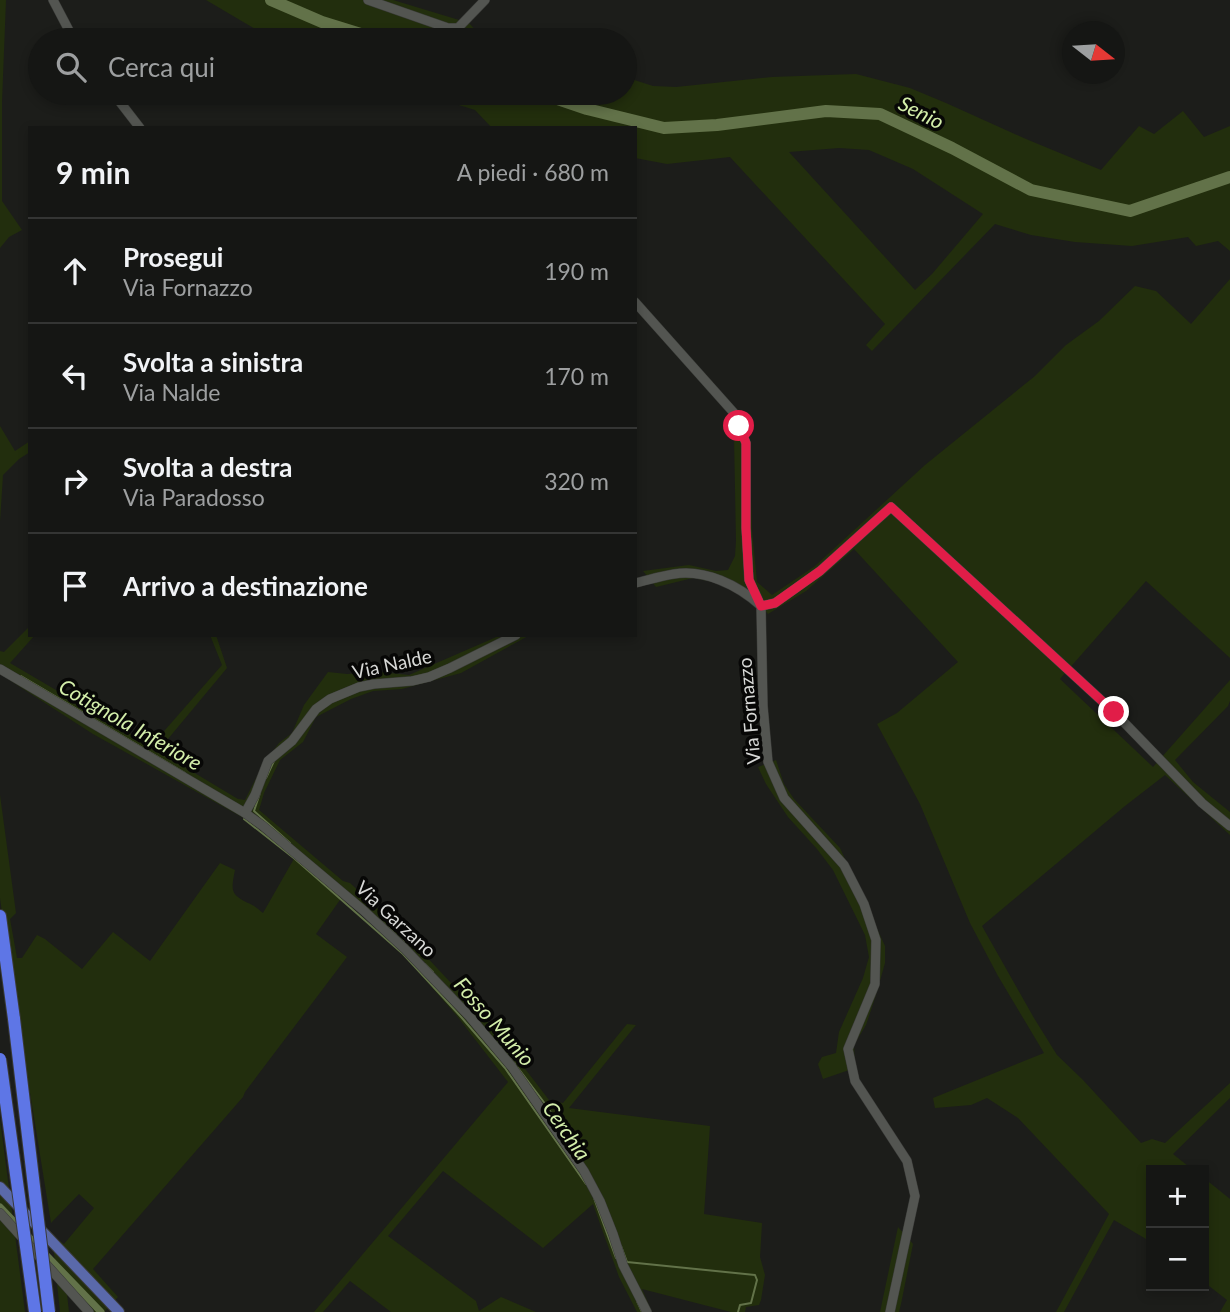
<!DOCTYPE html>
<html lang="it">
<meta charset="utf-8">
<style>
:root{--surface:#151614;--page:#222322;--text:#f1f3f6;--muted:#9d9fa0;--line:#343534}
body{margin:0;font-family:Lato,sans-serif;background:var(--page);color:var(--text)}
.controls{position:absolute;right:21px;bottom:21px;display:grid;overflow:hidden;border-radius:0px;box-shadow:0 4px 10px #0003}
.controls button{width:63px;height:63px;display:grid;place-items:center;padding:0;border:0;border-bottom:2px solid var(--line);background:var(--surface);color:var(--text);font:35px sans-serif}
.compass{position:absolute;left:1062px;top:21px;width:63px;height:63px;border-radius:50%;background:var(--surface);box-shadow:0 4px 10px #0003;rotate:107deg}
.stop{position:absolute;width:21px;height:21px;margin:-16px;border:5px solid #e11d48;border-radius:50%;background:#fff}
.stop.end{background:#e11d48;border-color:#fff;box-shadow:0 2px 7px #0008}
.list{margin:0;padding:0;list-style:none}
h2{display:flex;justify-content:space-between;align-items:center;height:91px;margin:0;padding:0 28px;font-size:30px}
h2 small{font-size:23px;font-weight:400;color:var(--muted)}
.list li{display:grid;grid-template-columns:46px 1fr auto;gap:21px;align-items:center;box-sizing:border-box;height:105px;padding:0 28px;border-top:2px solid var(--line)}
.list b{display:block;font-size:26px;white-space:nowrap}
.list p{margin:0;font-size:23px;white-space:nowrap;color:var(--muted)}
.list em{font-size:23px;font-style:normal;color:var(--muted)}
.icon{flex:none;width:38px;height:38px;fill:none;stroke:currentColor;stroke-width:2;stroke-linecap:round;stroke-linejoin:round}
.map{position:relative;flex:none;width:1230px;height:1312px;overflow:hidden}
.search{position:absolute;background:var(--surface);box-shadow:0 4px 10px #0003;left:28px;top:28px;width:609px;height:77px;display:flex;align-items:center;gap:18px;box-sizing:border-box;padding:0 24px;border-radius:38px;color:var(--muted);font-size:26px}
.panel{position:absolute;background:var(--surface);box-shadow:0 4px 10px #0003;left:28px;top:126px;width:609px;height:511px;border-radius:0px}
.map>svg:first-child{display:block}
</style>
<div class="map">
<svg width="1230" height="1312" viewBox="0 0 1230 1312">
<rect width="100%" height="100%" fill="#1c1d1a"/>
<g fill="#222e0d" fill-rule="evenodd">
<polygon points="0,0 6,0 2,102 2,201 22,230 9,237 0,248"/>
<polygon points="206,0 393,0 469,23 479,34 500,40 274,40"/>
<path d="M856,74L910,88L946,103L1026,139L1101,170L1139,126L1154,134L1183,111L1204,137L1230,126V251L1218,241L1196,246L1188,237L1132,246L1075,242L1031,235L995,224L872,351L866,345L885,324L730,157L667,164L635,158V128H492L475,110L436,98L420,97L416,93H625V77L653,86L676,87L772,77ZM839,148L869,150L913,169L983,214L932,274L915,290L789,152Z"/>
<polygon points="1230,279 1230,658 1146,581 1060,679 1153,767 1230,680 1230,701 1228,706 1175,760 1193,782 1230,812 1230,835 1165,775 1125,806 982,926 1034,1018 1057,1055 1083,1080 1141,1143 1152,1139 1165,1143 1230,1083 1230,1098 1173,1154 1193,1170 1151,1170 1151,1242 1114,1220 1064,1312 1056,1312 1109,1214 1018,1118 987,1098 971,1105 935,1108 933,1098 1044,1053 998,976 970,923 920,804 877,724 897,713 958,662 854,549 806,591 768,614 747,589 693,578 656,587 643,571 689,565 716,571 728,570 735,556 736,541 734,436 731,428 749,433 752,530 757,582 772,595 815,566 925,465 1035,376 1066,345 1099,321 1135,286 1156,291 1191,324"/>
<polygon points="0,426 15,451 30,441 30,452 19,459 3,475 0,522"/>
<path d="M30,626V635H35L10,663L151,746L222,665L210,635H216L227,668L158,751L238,799L245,800L263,764L279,743L292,733L304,705L328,672L347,674L381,672L409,675L501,635H530L461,673L402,689L373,691L351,699L316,717L303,742L280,760L264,793L259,810L343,881L350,883L407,936L497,1032L549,1100L563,1103L627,1024L636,1025L569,1108L710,1126L704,1214L762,1223L760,1257L765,1275L761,1300L759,1305L746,1307L745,1312H731L642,1289L652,1312H637L619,1277L593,1204L543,1248L443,1171L388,1236L476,1301L479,1311L501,1297L536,1312H391L350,1281L323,1312H314L508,1082L457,1016L388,937L342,897L316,934L347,957L245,1092L243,1097L93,1269L118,1297L104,1312H84L67,1294L69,1312H60L52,1235L64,1244L94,1208L79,1194L51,1223L8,956L0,898V795L16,913L10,919L17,958H22L37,935L45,939L82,969L113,932L150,961L220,863L235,870C231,890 230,894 248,903C254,905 259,910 263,913L295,857L258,826L93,734L0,674V651L4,652Z"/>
<polygon points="776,760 784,784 794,799 840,848 885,946 885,963 876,995 866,1025 854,1045 855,1068 823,1079 818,1064 822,1057 836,1053 839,1032 863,978 869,957 865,935 833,870 817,849 788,817 766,784 758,767"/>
<polygon points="0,1119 25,1312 0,1312"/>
<polygon points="1204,1178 1230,1199 1230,1312 1220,1312 1227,1300 1204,1282"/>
<polygon points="898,1227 913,1244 901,1304 899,1312 880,1312"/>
</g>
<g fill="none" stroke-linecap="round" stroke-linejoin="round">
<g stroke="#627249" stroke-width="2">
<polyline points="21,676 185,773"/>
<polyline points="266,778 274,761"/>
<polyline points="260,793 254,811 290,843"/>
<polyline points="244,819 295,859 403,954 462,1018 505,1068 586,1184"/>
<polyline points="380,920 404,942"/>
<polyline points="425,964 433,972"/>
<polyline points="491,1036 515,1064"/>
<polyline points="518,1068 546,1105 575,1150"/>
<polyline points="594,1198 616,1258"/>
<polyline points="621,1246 627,1262 755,1275 757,1280 751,1303 740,1305 738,1312"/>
<polyline points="637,1301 642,1312"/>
</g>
<polyline stroke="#627249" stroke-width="7" points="0,1207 101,1312"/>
<g stroke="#627249" stroke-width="12">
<polyline points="271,0 322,22 380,40"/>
<polyline points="540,93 587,109 664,128 717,125 826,111 880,114 952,148 1031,190 1130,211 1230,177"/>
</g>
<defs>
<g id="minor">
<polyline points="53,0 74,40"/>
<polyline points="368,0 448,28 458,28 485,0"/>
<polyline points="113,93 140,128"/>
<polyline points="635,302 734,413 746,443 746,528 749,580 761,606 763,706 768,762 784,798 844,865 864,904 876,940 875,984 848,1049 855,1081 907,1161 915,1196 890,1312"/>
<path d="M635,583C648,580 661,576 674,574C705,569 738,585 761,606L775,603L820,571L891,507L1114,712L1202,803L1230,826"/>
<polyline points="0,669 245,813 263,826 363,910 405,949 470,1017 512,1067 584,1171 600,1201 613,1234 623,1265 647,1312"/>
<polyline points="245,813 255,795 268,761 292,741 316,709 330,699 359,687 374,684 412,681 429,677 450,668 516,635"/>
<polyline points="0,1213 89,1312"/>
</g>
<polyline id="major" points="0,1187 119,1312"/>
<polyline id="highway" points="0,916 14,1019"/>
</defs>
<use href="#minor" stroke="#393a37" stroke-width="10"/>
<use href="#major" stroke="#393a37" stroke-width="12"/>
<use href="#highway" stroke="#393a37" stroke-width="14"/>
<use href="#minor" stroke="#535551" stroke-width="9"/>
<use href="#major" stroke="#5a69aa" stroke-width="10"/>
<use href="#highway" stroke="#5e76e6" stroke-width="12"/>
<defs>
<g id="highway-bridge">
<polyline points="14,1019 49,1312"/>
<polyline points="0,1059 35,1312"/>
</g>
</defs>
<use href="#highway-bridge" stroke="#393a37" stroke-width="14" stroke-linecap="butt"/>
<use href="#highway-bridge" stroke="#5e76e6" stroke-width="12"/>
</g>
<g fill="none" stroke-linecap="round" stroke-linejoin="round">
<polyline stroke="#e11d48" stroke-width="9" points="739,426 746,443 746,528 749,580 761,606 775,603 820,571 891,507 1114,712"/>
</g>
<g text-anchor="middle" stroke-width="7" stroke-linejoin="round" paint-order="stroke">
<g font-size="19" fill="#d7d8d6" stroke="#070706">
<text transform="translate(392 664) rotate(-12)" y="7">Via Nalde</text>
<text transform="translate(749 711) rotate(-95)" y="7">Via Fornazzo</text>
<text transform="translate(396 919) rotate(43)" y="7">Via Garzano</text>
</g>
<g font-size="21" font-style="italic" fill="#d3eeaa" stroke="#070706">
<text transform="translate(921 113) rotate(27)" y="7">Senio</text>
<text transform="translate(130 725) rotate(30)" y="7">Cotignola Inferiore</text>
<text transform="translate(494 1022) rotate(49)" y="7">Fosso Munio</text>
<text transform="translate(566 1131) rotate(55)" y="7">Cerchia</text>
</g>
</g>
</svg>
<div class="controls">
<button>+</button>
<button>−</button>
</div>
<svg class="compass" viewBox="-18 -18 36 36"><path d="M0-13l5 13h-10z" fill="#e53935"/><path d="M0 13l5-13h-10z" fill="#9d9fa0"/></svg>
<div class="stop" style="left:739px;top:426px"></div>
<div class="stop end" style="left:1114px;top:712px"></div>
<div class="search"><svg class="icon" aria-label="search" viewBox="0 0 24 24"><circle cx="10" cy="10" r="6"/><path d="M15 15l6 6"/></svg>Cerca qui</div>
<section class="panel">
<h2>9 min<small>A piedi · 680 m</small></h2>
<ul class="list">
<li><svg class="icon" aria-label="ahead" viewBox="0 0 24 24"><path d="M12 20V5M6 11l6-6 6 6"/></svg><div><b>Prosegui</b><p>Via Fornazzo</p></div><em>190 m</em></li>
<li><svg class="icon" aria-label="left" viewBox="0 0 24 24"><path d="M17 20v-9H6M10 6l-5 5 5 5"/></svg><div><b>Svolta a sinistra</b><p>Via Nalde</p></div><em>170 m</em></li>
<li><svg class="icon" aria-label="right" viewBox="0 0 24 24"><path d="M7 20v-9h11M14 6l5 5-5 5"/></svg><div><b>Svolta a destra</b><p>Via Paradosso</p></div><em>320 m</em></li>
<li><svg class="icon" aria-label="arrive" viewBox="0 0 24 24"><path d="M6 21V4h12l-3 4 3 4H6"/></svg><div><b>Arrivo a destinazione</b></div></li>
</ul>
</section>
</div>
